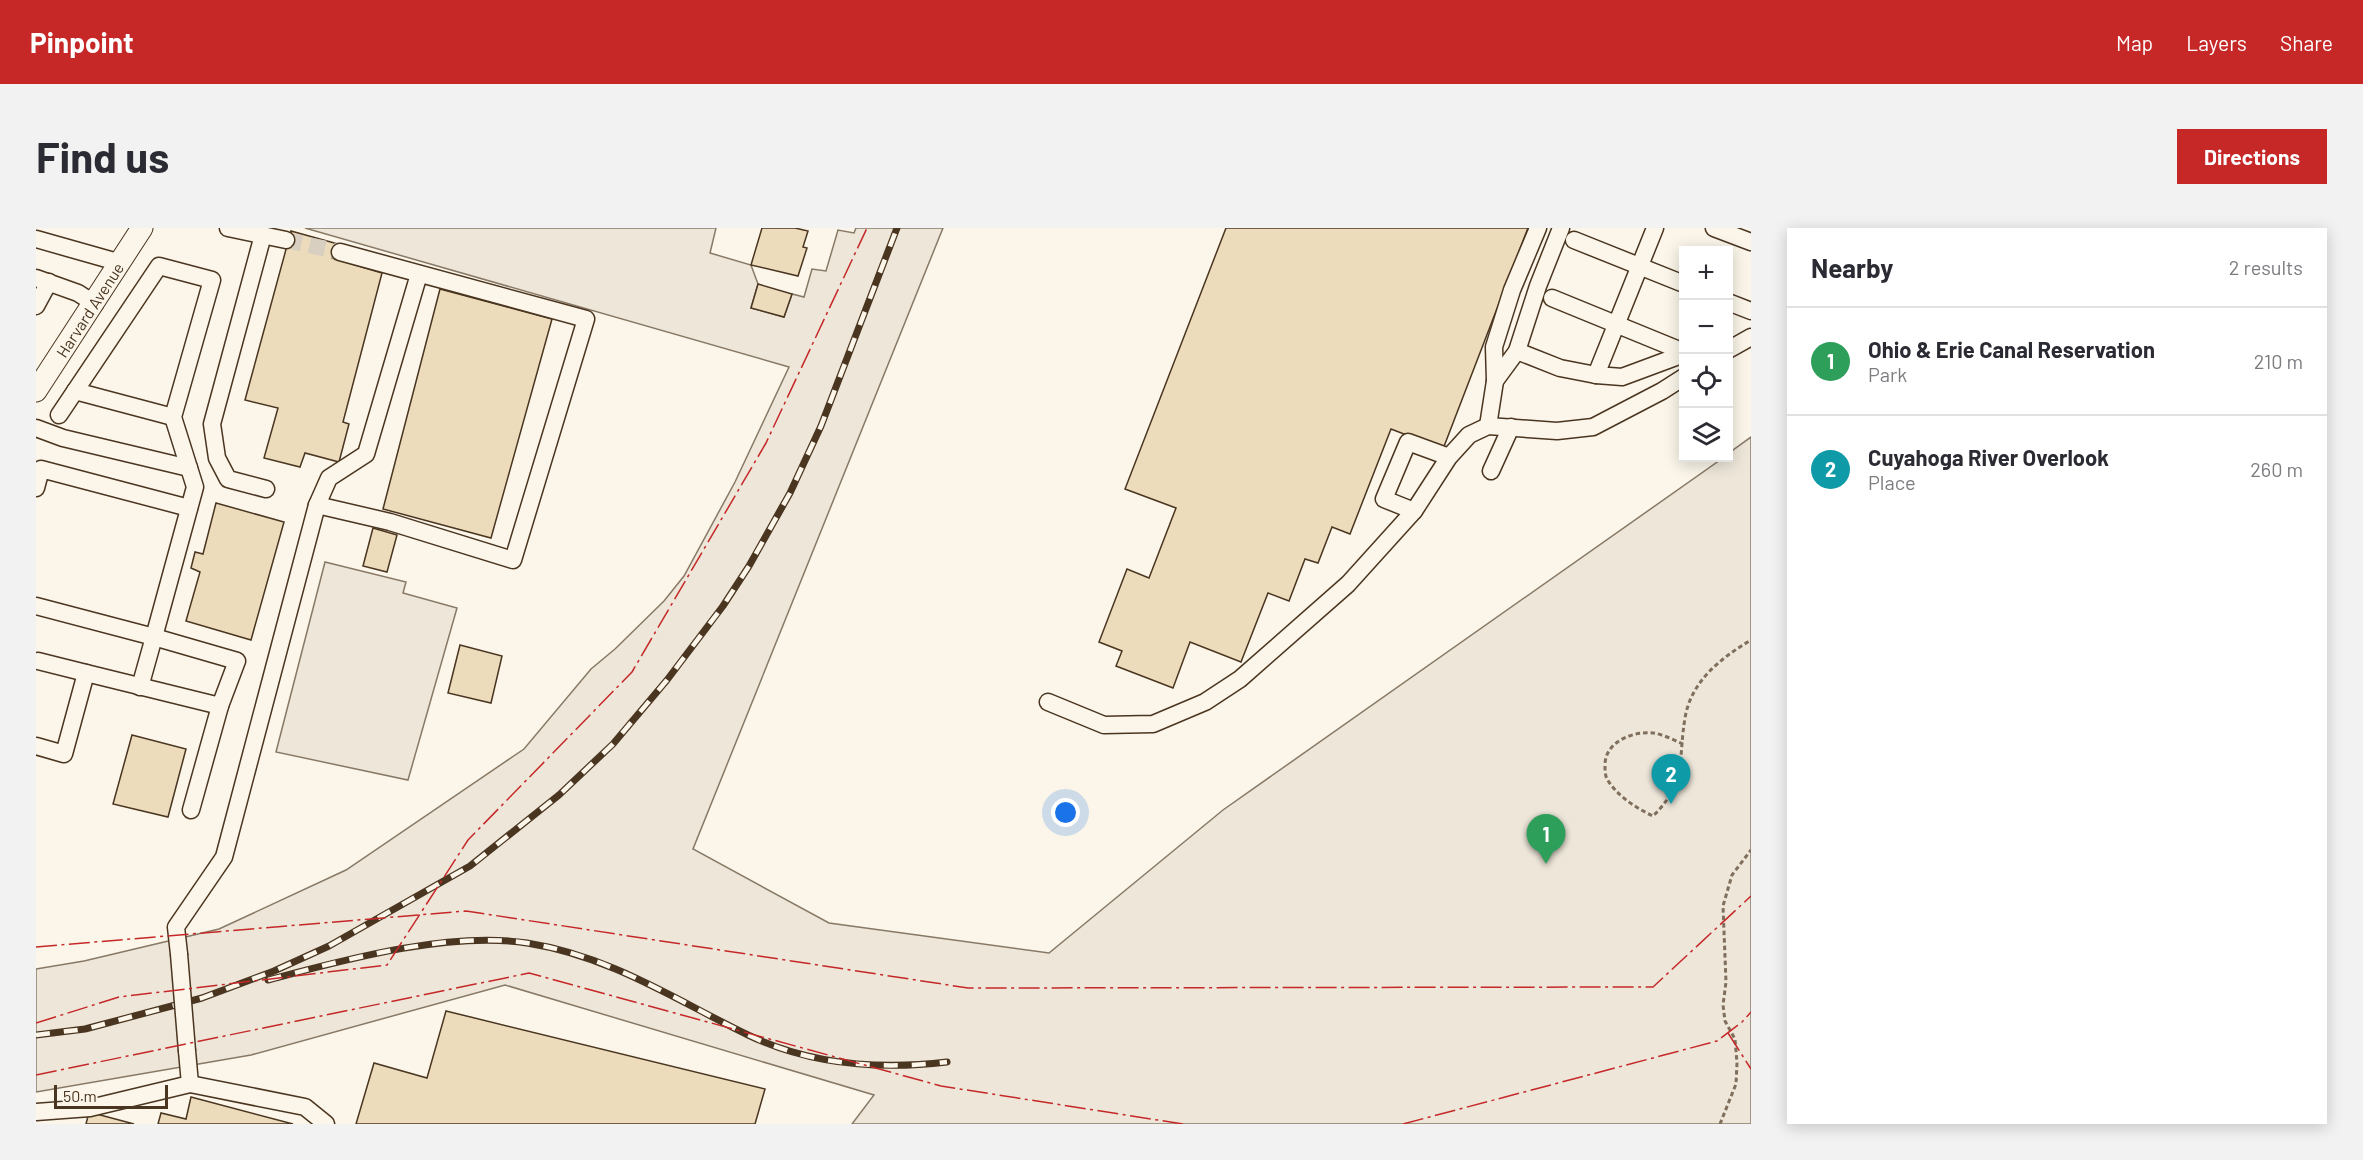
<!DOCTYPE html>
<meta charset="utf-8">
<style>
:root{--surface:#fff;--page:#f2f2f3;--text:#2b2b33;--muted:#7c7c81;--line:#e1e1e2;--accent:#c62828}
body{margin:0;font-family:Barlow,sans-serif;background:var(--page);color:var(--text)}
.controls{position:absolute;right:18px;top:18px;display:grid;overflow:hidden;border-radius:0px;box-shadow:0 3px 15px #0003}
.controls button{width:54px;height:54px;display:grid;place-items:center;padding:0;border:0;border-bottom:2px solid var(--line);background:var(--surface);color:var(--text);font:30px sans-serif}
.scale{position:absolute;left:18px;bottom:15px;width:114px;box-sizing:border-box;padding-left:6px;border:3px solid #4a3520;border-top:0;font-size:16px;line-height:21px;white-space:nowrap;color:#4a3520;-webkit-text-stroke:4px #fbf6e9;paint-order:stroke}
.you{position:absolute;left:1030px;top:585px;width:21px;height:21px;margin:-15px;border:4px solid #fff;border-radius:50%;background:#1a73e8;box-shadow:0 0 0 9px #1a73e833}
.badge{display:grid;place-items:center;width:39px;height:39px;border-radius:50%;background:var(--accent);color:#fff;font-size:20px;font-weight:700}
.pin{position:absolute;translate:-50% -50px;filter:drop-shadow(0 2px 3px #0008)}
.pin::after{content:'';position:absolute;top:32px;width:21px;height:18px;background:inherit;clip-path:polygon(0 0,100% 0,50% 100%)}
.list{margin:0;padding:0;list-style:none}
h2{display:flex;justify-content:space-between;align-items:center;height:78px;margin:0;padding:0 24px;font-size:26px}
h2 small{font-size:20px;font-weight:400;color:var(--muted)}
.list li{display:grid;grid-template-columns:39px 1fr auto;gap:18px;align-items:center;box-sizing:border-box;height:108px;padding:0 24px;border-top:2px solid var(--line)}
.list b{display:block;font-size:22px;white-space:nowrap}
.list p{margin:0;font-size:20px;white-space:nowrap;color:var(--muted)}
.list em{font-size:20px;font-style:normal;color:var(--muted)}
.icon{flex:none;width:33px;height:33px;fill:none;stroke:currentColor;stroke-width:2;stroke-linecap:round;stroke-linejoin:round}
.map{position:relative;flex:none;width:1715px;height:896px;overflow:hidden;border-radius:0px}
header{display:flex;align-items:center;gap:36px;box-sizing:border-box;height:84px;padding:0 30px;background:var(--accent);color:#fff}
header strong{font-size:28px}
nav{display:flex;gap:33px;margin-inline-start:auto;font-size:21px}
.intro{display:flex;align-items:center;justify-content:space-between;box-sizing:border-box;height:144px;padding:0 36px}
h1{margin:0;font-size:42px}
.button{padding:15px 27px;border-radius:0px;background:var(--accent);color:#fff;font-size:21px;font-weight:700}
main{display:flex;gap:36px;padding:0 36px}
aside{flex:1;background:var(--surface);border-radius:0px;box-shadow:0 3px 15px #0003}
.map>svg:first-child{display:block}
</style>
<header>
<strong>Pinpoint</strong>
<nav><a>Map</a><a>Layers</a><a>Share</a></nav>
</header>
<div class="intro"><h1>Find us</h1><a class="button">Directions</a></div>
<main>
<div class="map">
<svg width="1715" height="896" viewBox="0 0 1715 896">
<rect width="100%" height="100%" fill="#fbf6e9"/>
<g fill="#ede6d9" stroke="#887966" stroke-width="1.5">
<polygon points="269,0 680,0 674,25 715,37 722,56 715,80 748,89 756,66 768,69 776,41 790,43 802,2 818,5 820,0 907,0 657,621 793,695 1013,725 1187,582 1687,230 1692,230 1693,225 1715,209 1715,896 816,896 838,867 469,757 215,827 0,864 0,741 48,733 183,701 310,642 488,521 555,441 579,421 628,373 648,348 699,254 753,139"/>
<polygon points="289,334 370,354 367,365 421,380 372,552 240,524"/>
</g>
<g fill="#ecdcbc" stroke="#4a3520" stroke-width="1.5">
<polygon points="726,0 759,0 772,3 767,19 771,20 762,48 715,37"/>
<polygon points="1190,0 1492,0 1407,221 1355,201 1314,306 1296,299 1282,335 1269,331 1253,373 1232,365 1205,434 1154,414 1137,460 1080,438 1086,423 1063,414 1091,341 1113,350 1140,280 1089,261"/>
<polygon points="255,3 302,16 296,30 346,45 307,194 313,196 303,234 269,225 264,239 228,230 242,180 209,172"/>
<polygon points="722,56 756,66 748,89 715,80"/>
<polygon points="404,61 516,91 455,310 347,281"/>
<polygon points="180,275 248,294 215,412 150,393 164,344 155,340 159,324 167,326"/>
<polygon points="337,300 361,307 351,344 327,338"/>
<polygon points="424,417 466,428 455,475 412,465"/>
<polygon points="96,507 150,521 132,589 77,576"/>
<polygon points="410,783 729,861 719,896 320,896 338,835 391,850"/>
<polygon points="155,869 257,896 122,896 125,885 150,891"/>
<polygon points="53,884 98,896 50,896"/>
</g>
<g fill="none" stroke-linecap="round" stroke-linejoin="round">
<polyline stroke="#d8cfc1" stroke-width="16" stroke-dasharray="16 8" stroke-linecap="butt" points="250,12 304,24"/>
<defs>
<g id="minor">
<polyline points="192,0 250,12"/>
<polyline points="1619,0 1560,147 1586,149 1648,126"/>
<polyline points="1678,0 1715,14"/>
<polyline points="227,7 176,196 181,230 192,251 230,261"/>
<polyline points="0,11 85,35"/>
<polyline points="1538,12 1648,56"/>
<polyline points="304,24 550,91 477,332 354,294 281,277 293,250 330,226 383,46"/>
<polyline points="0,50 42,65 59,76"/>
<polyline points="1516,70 1648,124"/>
<polyline points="1692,74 1715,83"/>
<polyline points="0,78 13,54"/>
<polyline points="1692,122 1715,109"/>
<polyline points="1481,123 1524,140 1560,147"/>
<polyline points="1459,153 1481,123 1502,58 1525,0"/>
<polyline points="39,163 137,189"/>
<polyline points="1452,198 1459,153 1458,119 1476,62 1502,0"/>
<polyline points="0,200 27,210 153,240"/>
<polyline points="1413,229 1372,214 1348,271 1378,283 1413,229 1433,207 1452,198 1521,203 1557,199 1626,163 1648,149"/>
<polyline points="1455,243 1475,199"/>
<polyline points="0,260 5,241 153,280"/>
<polyline points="0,378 118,409 104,459"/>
<polyline points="2,433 50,445"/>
<polyline points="1012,474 1068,497 1117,496 1169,474 1204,451 1312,356 1378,283"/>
<polyline points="0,518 28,526 50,445 184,478 201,433 118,409 159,259 137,189 176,52 123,38 23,187"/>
<polyline points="155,582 184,478"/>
<polyline points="143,726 140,699 188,629 281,277"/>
<polyline points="154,856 269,879 290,896"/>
<polyline points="0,884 54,880 154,856 151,823"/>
</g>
<polyline id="major" points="0,163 106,0"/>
</defs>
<use href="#minor" stroke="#4a3520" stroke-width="19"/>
<use href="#major" stroke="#4a3520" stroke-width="23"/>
<g stroke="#7f6f5c" stroke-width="3" stroke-dasharray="4.5 3" stroke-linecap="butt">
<path d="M1647,516C1638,512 1626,506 1617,505C1596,503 1569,514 1569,537C1569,542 1569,547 1571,551C1581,568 1600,580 1617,588C1651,555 1642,531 1649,490C1655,453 1685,430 1715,412"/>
<polyline points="1684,896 1700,856 1701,835 1699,811 1689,793 1687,777 1690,754 1687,678 1696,647 1715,622"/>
</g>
<use href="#minor" stroke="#fbf6e9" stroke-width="16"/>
<use href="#major" stroke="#fbf6e9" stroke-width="21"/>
<defs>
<g id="rail">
<path d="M232,752C308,732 412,703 491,715C574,728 638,771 712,807C775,837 843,842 911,834"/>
<polyline points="0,807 49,801 166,770 238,743 293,718 434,638 523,567 577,516 631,452 687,378 713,338 754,265 785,198 861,0"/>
</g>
</defs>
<use href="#rail" stroke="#4a3520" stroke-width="7"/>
<use href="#rail" stroke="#fbf6e9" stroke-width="4.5" stroke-dasharray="14" stroke-linecap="butt"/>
<defs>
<polyline id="minor-bridge" points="143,726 151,823"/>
</defs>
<use href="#minor-bridge" stroke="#4a3520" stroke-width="19" stroke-linecap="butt"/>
<use href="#minor-bridge" stroke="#fbf6e9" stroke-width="16"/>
<g stroke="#c62828" stroke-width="1.5" stroke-dasharray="21 4.5 3 4.5" stroke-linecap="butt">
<polyline points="0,719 430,683 932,760 1617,759 1715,668"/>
<polyline points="0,795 83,769 351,737 432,612 596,444 730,215 831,0"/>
<polyline points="1692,805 1715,841"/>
<polyline points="0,847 493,745 905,858 1147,896"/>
<polyline points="1367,896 1681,813 1706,794 1715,784"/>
</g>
</g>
<g text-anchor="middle" stroke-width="4.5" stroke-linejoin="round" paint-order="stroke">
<g font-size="16" fill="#4a3520" stroke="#fbf6e9">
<text transform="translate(54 82) rotate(-57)" y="6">Harvard Avenue</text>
</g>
</g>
</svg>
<div class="controls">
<button>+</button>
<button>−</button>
<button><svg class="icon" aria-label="locate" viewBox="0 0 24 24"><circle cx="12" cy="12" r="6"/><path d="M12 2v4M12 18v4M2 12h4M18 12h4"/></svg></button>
<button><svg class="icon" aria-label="layers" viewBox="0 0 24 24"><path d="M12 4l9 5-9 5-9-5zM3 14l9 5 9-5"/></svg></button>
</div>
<div class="scale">50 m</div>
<div class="you"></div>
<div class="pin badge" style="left:1510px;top:636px;background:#2e9e5b">1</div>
<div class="pin badge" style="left:1635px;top:576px;background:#0f9aa8">2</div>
</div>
<aside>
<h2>Nearby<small>2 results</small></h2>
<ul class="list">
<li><span class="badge" style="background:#2e9e5b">1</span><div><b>Ohio &amp; Erie Canal Reservation</b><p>Park</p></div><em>210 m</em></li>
<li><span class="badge" style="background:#0f9aa8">2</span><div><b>Cuyahoga River Overlook</b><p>Place</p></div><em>260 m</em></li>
</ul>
</aside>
</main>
